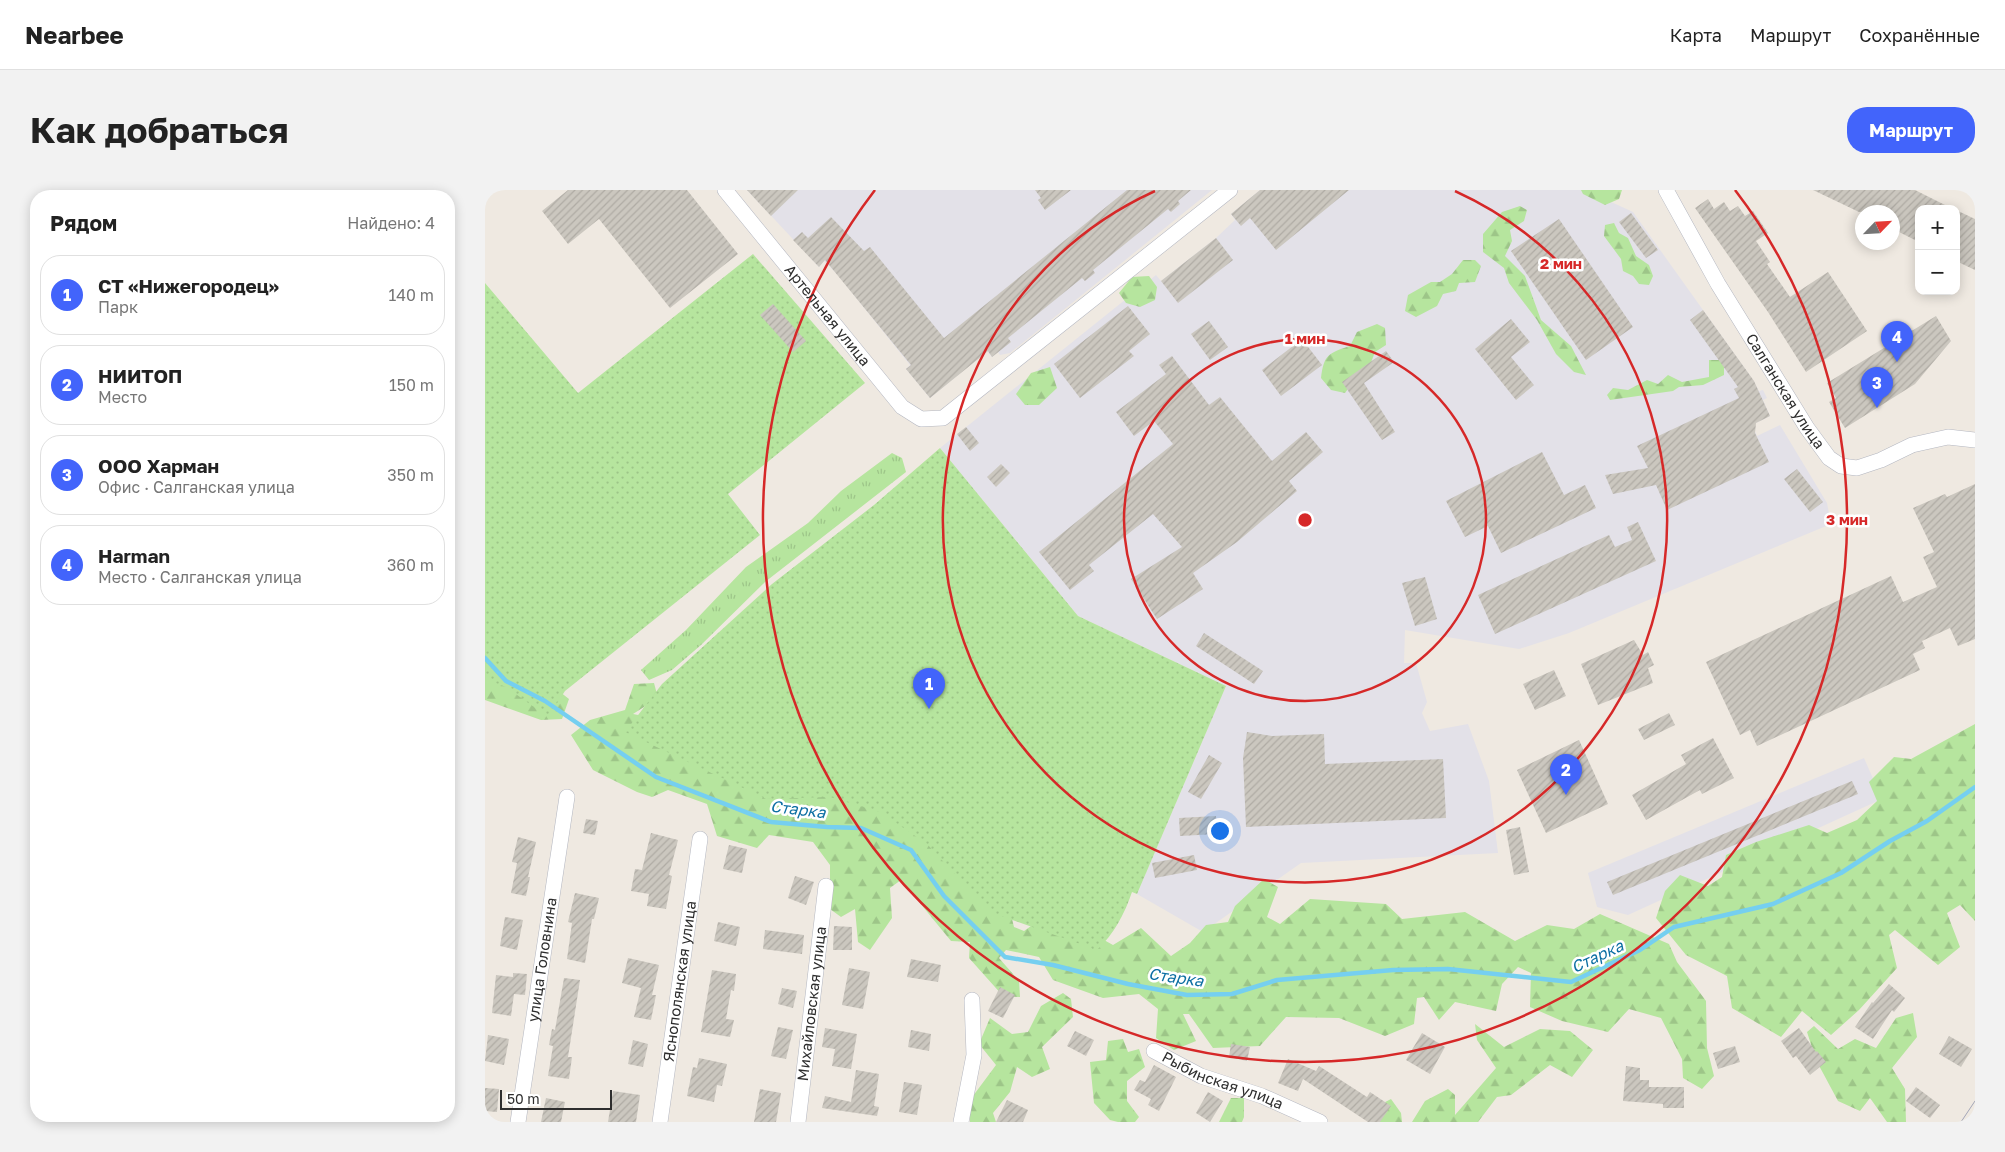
<!DOCTYPE html>
<html lang="ru">
<meta charset="utf-8">
<style>
:root{--surface:#fff;--page:#f2f2f2;--text:#222;--muted:#767676;--line:#e0e0e0;--accent:#4264fb}
body{margin:0;font-family:"Golos Text",sans-serif;background:var(--page);color:var(--text)}
.controls{position:absolute;right:15px;top:15px;display:grid;overflow:hidden;border-radius:10px;box-shadow:0 2px 12px #0003}
.controls button{width:45px;height:45px;display:grid;place-items:center;padding:0;border:0;border-bottom:1px solid var(--line);background:var(--surface);color:var(--text);font:25px sans-serif}
.compass{position:absolute;left:1370px;top:15px;width:45px;height:45px;border-radius:50%;background:var(--surface);box-shadow:0 2px 12px #0003;rotate:65deg}
.scale{position:absolute;left:15px;bottom:12px;width:112px;box-sizing:border-box;padding-left:5px;border:2px solid #2e2e2e;border-top:0;font-size:14px;line-height:18px;white-space:nowrap;color:#2e2e2e;-webkit-text-stroke:4px #fff;paint-order:stroke}
.you{position:absolute;left:734px;top:640px;width:18px;height:18px;margin:-12px;border:4px solid #fff;border-radius:50%;background:#1a73e8;box-shadow:0 0 0 8px #1a73e833}
.badge{display:grid;place-items:center;width:32px;height:32px;border-radius:50%;background:var(--accent);color:#fff;font-size:16px;font-weight:700}
.pin{position:absolute;translate:-50% -41px;filter:drop-shadow(0 1px 2px #0008)}
.pin::after{content:'';position:absolute;top:26px;width:18px;height:15px;background:inherit;clip-path:polygon(0 0,100% 0,50% 100%)}
.list{margin:0;padding:0;list-style:none}
h2{display:flex;justify-content:space-between;align-items:center;height:65px;margin:0;padding:0 20px;font-size:21px}
h2 small{font-size:16px;font-weight:400;color:var(--muted)}
.list li{display:grid;grid-template-columns:32px 1fr auto;gap:15px;align-items:center;box-sizing:border-box;height:80px;margin:0 10px 10px;padding:0 10px;border:1px solid var(--line);border-radius:20px}
.list b{display:block;font-size:19px;white-space:nowrap}
.list p{margin:0;font-size:16px;white-space:nowrap;color:var(--muted)}
.list em{font-size:16px;font-style:normal;color:var(--muted)}
.map{position:relative;flex:none;width:1490px;height:932px;overflow:hidden;border-radius:20px}
header{display:flex;align-items:center;gap:30px;box-sizing:border-box;height:70px;padding:0 25px;background:var(--surface);border-bottom:1px solid var(--line)}
header strong{font-size:24px}
nav{display:flex;gap:28px;margin-inline-start:auto;font-size:18px}
.intro{display:flex;align-items:center;justify-content:space-between;box-sizing:border-box;height:120px;padding:0 30px}
h1{margin:0;font-size:35px}
.button{padding:12px 22px;border-radius:20px;background:var(--accent);color:#fff;font-size:18px;font-weight:700}
main{display:flex;gap:30px;padding:0 30px}
aside{flex:1;background:var(--surface);border-radius:20px;box-shadow:0 2px 12px #0003}
.map>svg:first-child{display:block}
</style>
<header>
<strong>Nearbee</strong>
<nav><a>Карта</a><a>Маршрут</a><a>Сохранённые</a></nav>
</header>
<div class="intro"><h1>Как добраться</h1><a class="button">Маршрут</a></div>
<main>
<aside>
<h2>Рядом<small>Найдено: 4</small></h2>
<ul class="list">
<li><span class="badge">1</span><div><b>СТ «Нижегородец»</b><p>Парк</p></div><em>140 m</em></li>
<li><span class="badge">2</span><div><b>НИИТОП</b><p>Место</p></div><em>150 m</em></li>
<li><span class="badge">3</span><div><b>ООО Харман</b><p>Офис · Салганская улица</p></div><em>350 m</em></li>
<li><span class="badge">4</span><div><b>Harman</b><p>Место · Салганская улица</p></div><em>360 m</em></li>
</ul>
</aside>
<div class="map">
<svg width="1490" height="932" viewBox="0 0 1490 932">
<defs>
<pattern id="grass-tufts" width="24" height="20" patternUnits="userSpaceOnUse" patternTransform="scale(1.25)"><rect width="24" height="20" fill="#b6e59e"/><path d="M3 7l-1-3M5 7V3M7 7l1-3M15 17l-1-3M17 17v-4M19 17l1-3" fill="none" stroke="#9dc588"/></pattern>
<pattern id="forest-firs" width="22" height="20" patternUnits="userSpaceOnUse" patternTransform="scale(1.25)"><rect width="22" height="20" fill="#b6e59e"/><path d="M5 1l3.5 6h-7zM16 11l3.5 6h-7z" fill="#9dc588"/></pattern>
<pattern id="garden-dots" width="8" height="8" patternUnits="userSpaceOnUse" patternTransform="scale(1.25)"><rect width="8" height="8" fill="#b6e59e"/><path d="M2 2h.1M6 6h.1" fill="none" stroke="#9dc588" stroke-width="1.8" stroke-linecap="round"/></pattern>
<pattern id="building-hatch" width="6" height="6" patternUnits="userSpaceOnUse" patternTransform="scale(1.25)"><rect width="6" height="6" fill="#cbc7bf"/><path d="M-1 1l2-2M0 6l6-6M5 7l2-2" fill="none" stroke="#afaba4"/></pattern>
</defs>
<rect width="100%" height="100%" fill="#efe9e1"/>
<g fill="#e3e1e8">
<polygon points="262,0 727,0 525,163 515,165 513,162 507,167 502,161 445,208 421,179 425,175 352,84 339,71 334,77"/>
<polygon points="775,0 1100,0 1148,22 1268,190 1274,201 1278,200 1282,208 1278,210 1285,226 1267,235 1272,246 1295,235 1342,313 1346,334 1084,443 1034,459 920,440 919,473 931,473 942,512 937,523 945,541 983,534 1004,591 1013,663 816,673 718,742 652,704 741,496 593,426 455,258 671,85 676,91 731,48 750,30 746,24"/>
<polygon points="1379,568 1397,609 1143,725 1112,717 1103,683"/>
</g>
<polygon fill="url(#grass-tufts)" points="407,263 417,268 421,282 280,392 216,455 187,480 164,490 156,480 201,440 261,377 323,333 356,301"/>
<g fill="url(#forest-firs)">
<polygon points="1096,0 1137,0 1134,9 1120,15 1098,4"/>
<polygon points="1035,16 1042,20 1039,31 1025,40 1027,51 1020,66 1040,86 1056,130 1086,156 1101,185 1089,182 1071,164 1052,130 1024,93 1019,78 998,62 998,44 1017,22"/>
<polygon points="1129,33 1134,43 1143,48 1151,66 1164,75 1168,86 1164,95 1154,94 1148,86 1138,81 1136,69 1119,46 1120,35"/>
<polygon points="978,70 990,70 996,76 990,92 974,93 971,101 958,104 952,116 931,127 920,121 923,105 946,92 955,92 967,84"/>
<polygon points="664,86 672,97 670,110 655,117 641,113 634,103 647,87"/>
<path d="M892,134L900,138L901,155L890,162L882,183L872,186L860,203L846,200L836,188C839,165 843,163 865,156L872,142Z"/>
<polygon points="1224,170 1239,170 1239,185 1218,195 1194,197 1188,201 1125,210 1122,205 1128,198 1143,200 1162,190 1173,194 1183,185 1197,192 1224,187"/>
<polygon points="565,177 572,198 554,215 540,215 531,204 546,183"/>
<polygon points="0,430 56,487 84,509 77,529 56,530 0,510"/>
<polygon points="169,493 173,508 148,524 169,528 288,577 395,615 524,717 529,737 539,741 567,721 628,755 656,738 686,766 705,753 721,735 743,732 750,716 779,689 793,697 782,727 795,734 825,709 901,714 917,729 980,722 1030,751 1062,735 1089,739 1115,724 1184,754 1192,772 1221,811 1222,858 1229,886 1217,899 1198,888 1197,869 1176,828 1144,819 1123,842 1077,831 1045,817 1046,783 1033,777 1017,794 1011,821 970,812 954,830 939,807 932,808 929,834 900,846 854,828 801,827 775,856 728,858 704,824 698,824 711,851 689,860 671,848 673,819 654,804 618,808 568,790 554,767 521,760 514,768 534,791 535,807 518,806 484,768 485,752 466,751 416,690 405,698 407,728 385,760 373,752 370,719 356,727 345,719 345,675 328,652 284,645 272,658 232,646 222,614 183,600 167,607 152,602 108,580 86,545 105,530 140,520 149,494"/>
<polygon points="1490,534 1490,731 1475,715 1462,723 1475,757 1453,775 1410,740 1404,745 1412,778 1374,820 1346,845 1317,821 1296,847 1247,818 1242,786 1201,765 1171,728 1180,701 1195,685 1223,696 1237,687 1241,665 1271,652 1324,635 1342,643 1372,630 1392,611 1384,592 1409,567 1426,569"/>
<polygon points="578,803 586,809 588,827 557,857 565,879 547,887 532,877 525,902 508,923 511,932 485,932 485,910 511,875 494,854 505,828 527,844 543,842 556,816"/>
<polygon points="1428,823 1432,847 1407,878 1420,899 1421,932 1402,932 1385,908 1375,921 1353,911 1331,870 1322,842 1329,836 1353,859 1370,849 1391,858 1411,828"/>
<polygon points="990,834 1019,857 1055,839 1085,841 1108,860 1087,887 1065,875 1026,905 1012,907 993,932 927,932 940,911 963,899 970,905 970,925 1011,878 992,850"/>
<polygon points="638,849 643,862 654,859 660,877 642,891 642,911 654,927 650,932 633,932 625,930 609,913 605,872 621,870 623,851"/>
<polygon points="746,908 759,908 759,927 757,932 734,932"/>
<polygon points="906,909 916,923 917,932 883,932 885,920"/>
</g>
<g fill="url(#garden-dots)">
<polygon points="268,64 380,193 243,304 275,345 80,501 63,527 21,497 0,489 0,93 93,203"/>
<path d="M455,258L593,426L741,496L652,704L647,702C640,723 629,744 612,760L505,722L442,654L395,622L345,607L281,609L140,542L177,494L287,394L389,315Z"/>
</g>
<g fill="none" stroke-linecap="round" stroke-linejoin="round">
<polyline stroke="#75cff0" stroke-width="4.5" points="0,468 21,491 60,511 171,587 286,632 342,637 376,638 426,660 459,706 520,767 568,775 643,794 702,805 747,804 792,790 908,780 963,779 1086,792 1155,760 1189,737 1288,714 1356,683 1405,651 1442,631 1490,597"/>
</g>
<g fill="url(#building-hatch)">
<polygon points="83,0 202,0 253,64 185,118 114,29 83,54 57,21"/>
<polygon points="262,0 313,0 286,26"/>
<polygon points="550,0 586,0 560,20 553,10 556,8"/>
<polygon points="642,0 706,0 693,11 695,14 686,22 683,19 608,80 610,83 600,91 597,88 523,148 526,152 507,167 503,161 445,208 421,179 426,175 340,70 334,77 308,50 317,42 323,48 346,27 379,61 385,57 459,148"/>
<polygon points="775,0 864,0 791,60 765,28 756,36 746,24"/>
<polygon points="1328,0 1430,0 1468,19 1434,19 1434,52 1408,39 1408,22 1374,22"/>
<polygon points="1223,9 1229,19 1239,12 1245,21 1253,16 1260,26 1268,21 1283,43 1271,51 1285,72 1282,74 1305,107 1343,82 1382,141 1321,182 1283,122 1210,18"/>
<polygon points="1471,20 1490,29 1490,80 1471,71"/>
<polygon points="1146,23 1173,60 1161,68 1134,32"/>
<polygon points="1074,29 1148,137 1101,170 1026,61"/>
<polygon points="731,48 748,70 693,113 676,91"/>
<polygon points="288,114 321,151 308,162 275,125"/>
<polygon points="643,116 665,144 644,161 649,166 595,208 569,174"/>
<polygon points="1218,120 1269,191 1285,226 1271,233 1270,243 1284,272 1182,320 1171,295 1128,304 1120,285 1163,278 1152,256 1254,208 1249,199 1253,197 1205,130"/>
<polygon points="1451,126 1466,151 1430,194 1360,238 1344,212 1351,208 1342,193"/>
<polygon points="1026,129 1045,152 1026,167 1049,195 1031,210 990,159"/>
<polygon points="724,131 743,157 725,170 706,144"/>
<polygon points="817,149 837,175 796,206 777,180"/>
<polygon points="901,161 909,172 879,193 910,242 897,250 857,192"/>
<polygon points="687,166 724,215 735,207 787,271 821,242 838,262 804,291 812,301 752,352 708,383 718,399 672,429 646,389 697,357 668,324 604,375 609,381 585,400 554,362 688,254 669,231 649,246 631,222 681,184 674,175"/>
<polygon points="481,237 494,253 485,261 472,244"/>
<polygon points="1057,262 1079,305 1100,295 1111,318 1016,363 1003,336 980,347 961,311"/>
<polygon points="516,274 525,283 511,297 502,287"/>
<polygon points="1312,279 1338,312 1325,322 1299,289"/>
<polygon points="1490,294 1490,449 1473,456 1465,438 1437,451 1440,458 1428,464 1435,480 1272,556 1265,540 1255,545 1221,472 1406,386 1418,412 1452,397 1438,367 1449,362 1428,318 1460,304 1462,307"/>
<polygon points="1153,332 1171,371 1010,444 993,405 1124,345 1130,357 1147,350 1142,337"/>
<polygon points="940,387 952,429 930,436 917,393"/>
<polygon points="719,443 778,481 769,494 711,456"/>
<polygon points="1149,450 1158,465 1163,462 1169,475 1163,478 1168,493 1113,515 1096,474"/>
<polygon points="1069,480 1081,506 1050,520 1038,494"/>
<polygon points="1184,523 1190,535 1159,550 1153,539"/>
<polygon points="762,542 787,546 839,544 840,574 958,569 961,628 761,637 758,568"/>
<polygon points="1228,548 1249,588 1217,604 1215,600 1161,630 1147,605 1201,574 1196,565"/>
<polygon points="1094,550 1123,614 1061,643 1032,580"/>
<polygon points="724,565 737,573 716,609 703,602"/>
<polygon points="1367,591 1373,604 1128,705 1122,692"/>
<polygon points="731,626 732,644 695,646 694,628"/>
<polygon points="101,629 113,631 110,645 98,643"/>
<polygon points="1035,637 1044,682 1029,685 1021,640"/>
<polygon points="166,643 193,650 184,685 187,686 181,719 162,716 164,704 146,701 150,679 157,680"/>
<polygon points="33,647 51,652 43,687 45,687 41,706 26,703 32,673 27,672"/>
<polygon points="244,655 262,659 257,683 238,679"/>
<polygon points="709,665 712,680 670,688 667,673"/>
<polygon points="310,686 329,692 321,715 303,708"/>
<polygon points="90,703 114,708 109,729 107,729 100,773 82,769 87,733 83,732"/>
<polygon points="20,727 38,730 32,760 15,756"/>
<polygon points="233,732 255,737 251,756 229,751"/>
<polygon points="349,736 367,737 367,760 348,760"/>
<polygon points="280,740 319,745 317,764 278,759"/>
<polygon points="143,768 174,775 167,805 171,805 166,830 149,827 156,798 137,793"/>
<polygon points="426,769 456,775 453,792 422,787"/>
<polygon points="364,778 385,782 378,819 357,815"/>
<polygon points="227,780 251,784 249,801 246,800 241,829 249,830 245,847 216,842"/>
<polygon points="28,783 42,784 40,805 29,804 26,826 7,823 11,785 28,787"/>
<polygon points="79,788 95,790 83,867 87,867 84,889 63,886 68,856 64,855 67,839 70,840"/>
<polygon points="1404,794 1420,808 1409,822 1407,820 1388,849 1370,837 1387,812 1388,813"/>
<polygon points="515,797 530,805 518,828 503,821"/>
<polygon points="297,798 312,801 308,818 293,814"/>
<polygon points="293,837 308,840 301,869 286,866"/>
<polygon points="340,838 372,844 366,879 347,876 350,859 337,857"/>
<polygon points="1314,838 1331,862 1332,861 1341,872 1325,885 1311,866 1308,868 1296,851"/>
<polygon points="426,840 446,844 444,861 423,857"/>
<polygon points="590,841 609,850 601,866 582,856"/>
<polygon points="937,843 960,857 945,884 921,870"/>
<polygon points="3,845 24,849 19,875 0,871"/>
<polygon points="1464,846 1487,859 1476,877 1454,864"/>
<polygon points="148,850 163,854 158,877 143,874"/>
<polygon points="746,854 765,857 762,871 744,867"/>
<polygon points="1250,856 1255,872 1233,879 1228,863"/>
<polygon points="214,868 242,874 237,896 232,895 229,912 202,906 208,877 212,878"/>
<polygon points="803,869 831,881 834,876 882,907 885,902 906,916 895,932 883,932 818,889 813,901 793,893"/>
<polygon points="669,875 691,887 674,921 663,915 666,909 649,900 655,890 660,892"/>
<polygon points="1141,876 1155,878 1155,890 1164,890 1164,897 1199,897 1199,918 1178,918 1178,914 1138,911"/>
<polygon points="371,880 394,884 389,916 394,917 392,926 337,918 340,906 366,912"/>
<polygon points="419,892 437,895 432,925 414,922"/>
<polygon points="1431,897 1455,915 1445,928 1421,911"/>
<polygon points="0,898 14,899 12,922 0,921"/>
<polygon points="275,899 296,903 291,932 269,932"/>
<polygon points="128,901 155,905 151,932 123,932"/>
<polygon points="723,902 738,911 725,932 711,923"/>
<polygon points="61,908 80,912 76,932 56,932"/>
<polygon points="522,910 543,920 538,932 511,932"/>
</g>
<g fill="none" stroke-linecap="round" stroke-linejoin="round">
<defs>
<g id="minor">
<path id="s1" d="M240,0L417,217L436,229L458,228L745,0"/>
<path id="s2" d="M1181,0L1233,94L1322,238L1344,268L1356,276L1372,278L1396,270L1427,255L1463,247L1490,250"/>
<path id="s3" d="M669,861L716,886L777,906L835,932"/>
<path id="s4" d="M33,932L82,607"/>
<path id="s5" d="M175,932L215,649"/>
<path id="s6" d="M313,932L341,696"/>
<polyline points="476,932 489,865 487,810"/>
</g>
</defs>
<use href="#minor" stroke="#b4b7c1" stroke-width="16"/>
<use href="#minor" stroke="#fff" stroke-width="15"/>
<g stroke="#a3a6b8" stroke-width="1">
<polyline points="1476,932 1490,911"/>
<polyline points="1486,932 1490,926"/>
</g>
</g>
<g fill="none" stroke="#d62828" stroke-width="2.5">
<circle cx="820" cy="330" r="181"/>
<path d="M970 1A362 362 0 1 1 670 1"/>
<path d="M1250 0A542 542 0 1 1 390 0"/>
</g>
<g text-anchor="middle" stroke-width="5" stroke-linejoin="round" paint-order="stroke">
<g font-size="15" fill="#2e2e2e" stroke="#fff">
<text dy="5" stroke="none"><textPath href="#s1" startOffset="162">Артельная улица</textPath></text>
<text dy="5" stroke="none"><textPath href="#s2" startOffset="234">Салганская улица</textPath></text>
<text dy="5" stroke="none"><textPath href="#s4" startOffset="164">улица Головнина</textPath></text>
<text dy="5" stroke="none"><textPath href="#s5" startOffset="142">Яснополянская улица</textPath></text>
<text dy="5" stroke="none"><textPath href="#s6" startOffset="119">Михайловская улица</textPath></text>
<text dy="5" stroke="none"><textPath href="#s3" startOffset="75">Рыбинская улица</textPath></text>
</g>
<g font-size="16" font-style="italic" fill="#0d6fa3" stroke="#fff">
<text transform="translate(313 619) rotate(7)" y="6">Старка</text>
<text transform="translate(1112 766) rotate(-25)" y="6">Старка</text>
<text transform="translate(691 787) rotate(8)" y="6">Старка</text>
</g>
</g>
<circle cx="820" cy="330" r="8" fill="#d62828" stroke="#fff" stroke-width="2.5"/>
<g font-size="15" text-anchor="middle" font-weight="bold" fill="#d62828" stroke="#fff" stroke-width="5" stroke-linejoin="round" paint-order="stroke">
<text x="1076" y="79">2 мин</text>
<text x="820" y="154">1 мин</text>
<text x="1362" y="335">3 мин</text>
</g>
</svg>
<div class="controls">
<button>+</button>
<button>−</button>
</div>
<svg class="compass" viewBox="-18 -18 36 36"><path d="M0-13l5 13h-10z" fill="#e53935"/><path d="M0 13l5-13h-10z" fill="#767676"/></svg>
<div class="scale">50 m</div>
<div class="you"></div>
<div class="pin badge" style="left:444px;top:519px">1</div>
<div class="pin badge" style="left:1081px;top:605px">2</div>
<div class="pin badge" style="left:1392px;top:218px">3</div>
<div class="pin badge" style="left:1412px;top:172px">4</div>
</div>
</main>
